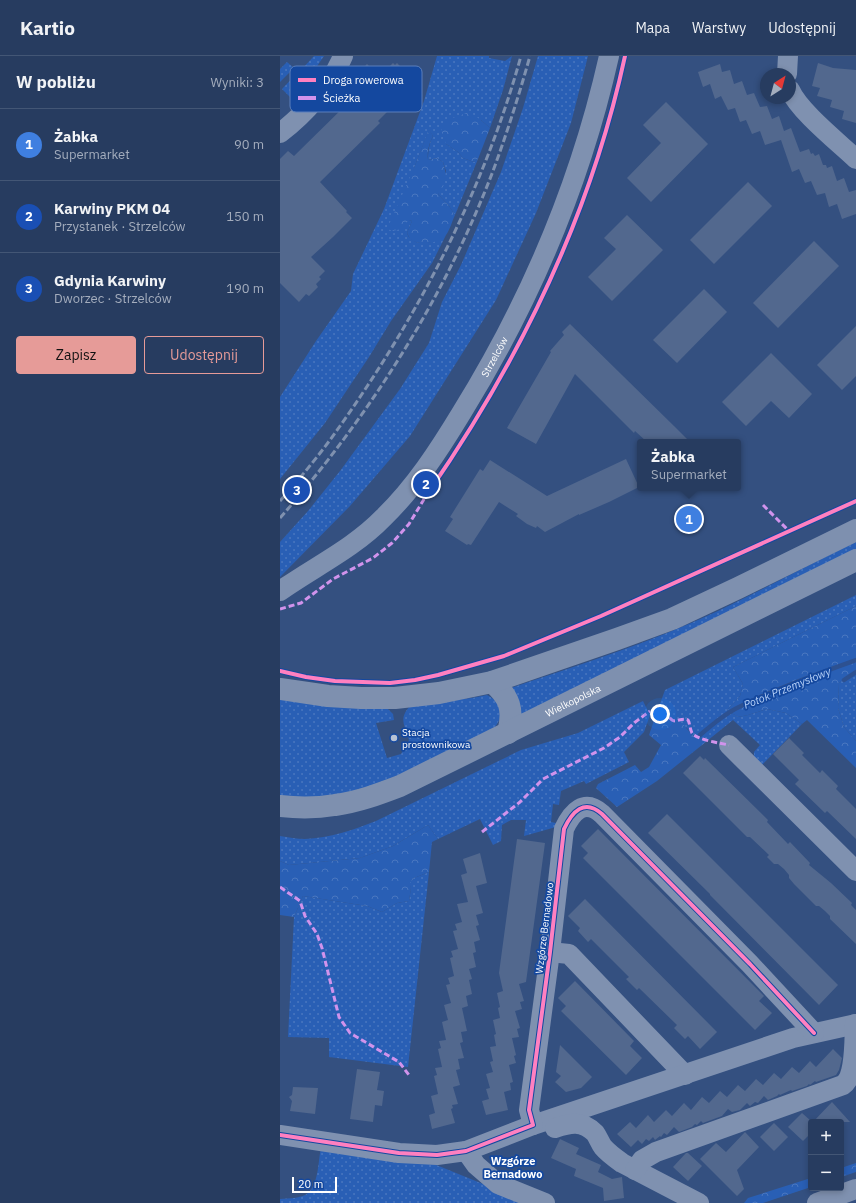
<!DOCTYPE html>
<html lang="pl">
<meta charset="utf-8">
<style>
:root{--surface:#273c60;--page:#334769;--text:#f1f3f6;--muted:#a4adbd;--line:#435675;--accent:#e69b98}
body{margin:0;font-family:"IBM Plex Sans",sans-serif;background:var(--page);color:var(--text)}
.controls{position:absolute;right:12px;bottom:12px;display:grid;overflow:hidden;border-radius:4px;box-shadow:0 2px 6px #0003}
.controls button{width:36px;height:36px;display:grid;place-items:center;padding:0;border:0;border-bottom:1px solid var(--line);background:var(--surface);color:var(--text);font:20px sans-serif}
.compass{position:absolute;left:480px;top:12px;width:36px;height:36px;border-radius:50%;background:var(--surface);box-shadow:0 2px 6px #0003;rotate:36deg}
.scale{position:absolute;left:12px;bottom:10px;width:45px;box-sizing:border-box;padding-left:4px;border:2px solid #fff;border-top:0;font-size:11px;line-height:14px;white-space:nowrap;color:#fff;-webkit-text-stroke:3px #14489f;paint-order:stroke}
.you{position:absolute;left:380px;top:658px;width:14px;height:14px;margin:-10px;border:3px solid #fff;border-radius:50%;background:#1a73e8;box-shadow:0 0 0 6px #1a73e833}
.badge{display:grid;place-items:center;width:26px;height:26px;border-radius:50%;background:var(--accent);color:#fff;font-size:13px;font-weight:700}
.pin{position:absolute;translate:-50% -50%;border:2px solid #fff;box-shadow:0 1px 4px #0006}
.popup{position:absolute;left:357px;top:383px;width:104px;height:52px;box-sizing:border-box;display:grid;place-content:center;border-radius:4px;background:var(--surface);filter:drop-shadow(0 1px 3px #0005);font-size:13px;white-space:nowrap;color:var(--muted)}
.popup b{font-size:15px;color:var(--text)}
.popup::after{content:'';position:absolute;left:50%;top:100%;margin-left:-8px;border:8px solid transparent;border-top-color:var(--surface)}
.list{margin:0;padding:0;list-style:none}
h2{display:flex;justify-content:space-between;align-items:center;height:52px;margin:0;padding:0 16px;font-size:17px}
h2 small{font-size:13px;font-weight:400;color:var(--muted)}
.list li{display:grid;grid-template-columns:26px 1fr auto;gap:12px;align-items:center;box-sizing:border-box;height:72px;padding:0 16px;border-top:1px solid var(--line)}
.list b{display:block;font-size:15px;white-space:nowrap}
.list p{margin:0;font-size:13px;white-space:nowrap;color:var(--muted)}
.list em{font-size:13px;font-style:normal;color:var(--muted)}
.actions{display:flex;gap:8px;padding:12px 16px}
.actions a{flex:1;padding:9px 0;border:1px solid var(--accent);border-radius:4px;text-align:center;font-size:14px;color:var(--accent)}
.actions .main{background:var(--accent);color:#111}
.map{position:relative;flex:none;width:576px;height:1147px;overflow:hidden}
header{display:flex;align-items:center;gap:24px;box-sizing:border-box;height:56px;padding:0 20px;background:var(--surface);border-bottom:1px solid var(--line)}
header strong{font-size:19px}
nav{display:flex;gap:22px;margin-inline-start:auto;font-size:14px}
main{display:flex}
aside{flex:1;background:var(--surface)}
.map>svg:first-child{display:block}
</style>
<header>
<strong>Kartio</strong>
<nav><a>Mapa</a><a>Warstwy</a><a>Udostępnij</a></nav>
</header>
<main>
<aside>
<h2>W pobliżu<small>Wyniki: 3</small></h2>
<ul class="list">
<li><span class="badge" style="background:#3f7fe0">1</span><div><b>Żabka</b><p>Supermarket</p></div><em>90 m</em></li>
<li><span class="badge" style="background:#1a4fb4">2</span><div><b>Karwiny PKM 04</b><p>Przystanek · Strzelców</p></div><em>150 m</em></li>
<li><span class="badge" style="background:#1a4fb4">3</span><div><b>Gdynia Karwiny</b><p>Dworzec · Strzelców</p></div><em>190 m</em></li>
</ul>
<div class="actions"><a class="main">Zapisz</a><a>Udostępnij</a></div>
</aside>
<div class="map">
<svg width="576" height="1147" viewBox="0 0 576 1147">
<defs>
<pattern id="grass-dots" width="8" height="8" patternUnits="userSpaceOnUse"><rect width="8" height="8" fill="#295fb5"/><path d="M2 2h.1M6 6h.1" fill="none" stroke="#4977c0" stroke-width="1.8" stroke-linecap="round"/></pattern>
<pattern id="forest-crowns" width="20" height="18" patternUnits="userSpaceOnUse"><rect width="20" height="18" fill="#295fb5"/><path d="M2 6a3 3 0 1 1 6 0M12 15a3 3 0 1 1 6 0" fill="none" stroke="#4977c0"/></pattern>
</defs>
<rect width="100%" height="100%" fill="#345080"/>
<g fill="url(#grass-dots)">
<polygon points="34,0 44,0 29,22 21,14"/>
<path d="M157,0H209V2L225,5L232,0L223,34L210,72L201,64L166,88L178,96L183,102L194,106L198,103L175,159L169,150L158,138L166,115L163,106L157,102L148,104C148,95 149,88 153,80L149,74L134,112L129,164L132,165L127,177C128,179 129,182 131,183C140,191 157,186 166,179L152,207L111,265L89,301L45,367L0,423V341L36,285L71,235L73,218L104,153L144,45Z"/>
<polygon points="258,0 308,0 291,67 256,157 216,244 130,380 70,450 0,521 0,486 28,455 60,415 120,333 149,287 162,246 181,209 221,116 243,52"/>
<polygon points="7,6 14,12 0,26 0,13"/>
<polygon points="19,15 27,24 11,42 2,33"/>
<path d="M576,486V495L238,662L228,633C298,609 370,587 438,555C484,533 530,508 576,486Z"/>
<polygon points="576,539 576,550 453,611 463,628 460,640 447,654 458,661 468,659 487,653 506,657 522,668 481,710 474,702 474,696 480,689 453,664 427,685 412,679 407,672 395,668 377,656 385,634"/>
<polygon points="576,614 576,685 564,671 558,652 559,627"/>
<path d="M207,639C222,646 225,661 213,673L83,737L48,742H0V640L107,652L113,658L114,664L96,667L107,702L121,698L129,684C124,667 118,662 132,648L192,642Z"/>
<path d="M363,645L370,659L364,676L344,696L349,706L306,728L304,725L281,735L279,749L273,748L271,766L276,767V771L244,780L246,764H231L222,769L221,785L213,789L200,763L158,783L148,769L113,790L80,802L9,809L0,805V780C8,781 17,783 25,783C50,782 73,774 96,765L241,694L298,677Z"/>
<polygon points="149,816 128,1011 49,1001 49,982 8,981 14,861 23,840 87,850 102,856 117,847 129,845 131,832 129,827 134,822"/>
<path d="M41,1092L149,1106L250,1147H0V1143C8,1142 21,1143 28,1137C39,1127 38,1105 41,1092Z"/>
</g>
<g fill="url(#forest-crowns)">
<polygon points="189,56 201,64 210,72 198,103 194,106 183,102 178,96 166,88 161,74 170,63"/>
<path d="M149,73L153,80C149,88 147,95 148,104L157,102L163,106C167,119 167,127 158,138L169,150L175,159C172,165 170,174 166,179C159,188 138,190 130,183C129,181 128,179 127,177L132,165L129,164L121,173L113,175L107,173L134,112Z"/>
<polygon points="576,550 576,614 559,627 558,652 564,671 576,685 576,712 527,664 522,668 506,657 487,653 468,659 458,661 447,654 460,640 463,628 453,611"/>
<polygon points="377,656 395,668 403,668 412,679 427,685 377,725 337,751 316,732 318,728 355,709 361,716 369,711 381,689 369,679"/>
<polygon points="148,769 158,783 152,786 149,816 134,822 130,827 131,832 129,845 117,847 102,856 87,850 23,840 14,861 0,859 0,805 9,809 80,802 113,790"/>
<polygon points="576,1107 576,1116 561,1121 561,1112"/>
<polygon points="531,1122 531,1131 483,1147 464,1147 468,1142"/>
</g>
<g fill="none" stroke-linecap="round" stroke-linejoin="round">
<g stroke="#2d5191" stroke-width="4.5">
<polyline points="564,624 576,616"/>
<path d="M420,679C433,668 446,657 461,650C498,632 537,618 576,604"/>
</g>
</g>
<g fill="#52688e">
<polygon points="113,7 115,9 117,7 126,16 119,33 123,37 116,44 118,45 98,65 100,67 40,126 67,155 66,156 72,162 53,181 31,201 45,215 39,221 41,223 36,228 38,231 29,240 26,238 19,246 0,227 0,103 8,95 14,100 70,45 61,34 80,13 81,14 87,8 93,14 101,10 105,15"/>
<polygon points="538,7 553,12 576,14 576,67 562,63 564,55 550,51 552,44 537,40 540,32 532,30"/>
<polygon points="440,8 442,16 450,14 454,28 462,25 467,39 474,37 480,51 487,50 492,63 499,60 504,75 511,72 520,96 529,93 531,98 533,97 535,100 539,98 543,109 546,109 547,112 552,110 557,125 564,122 569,136 576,134 576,158 562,163 557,148 549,151 545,137 537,139 531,125 525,127 519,113 512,116 501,84 485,89 480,75 472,78 466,64 460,66 455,52 448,54 441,40 435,43 430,28 423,31 418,16"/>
<polygon points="386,46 428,88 371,146 347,122 381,87 363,69"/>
<polygon points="468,126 492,150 434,208 410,184"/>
<polygon points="347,159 383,194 332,245 308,221 336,193 324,182"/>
<polygon points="534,185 559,210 498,272 473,247"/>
<polygon points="424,233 447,256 397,307 373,284"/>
<polygon points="290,268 394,370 410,386 367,386 355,375 354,377 295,318 256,388 227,372 271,296 270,295 284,279 282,276"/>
<polygon points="576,270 576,320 562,334 537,309"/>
<polygon points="491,297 532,338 509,362 491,345 466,370 442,346"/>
<polygon points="346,403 359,431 329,446 299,459 299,458 265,476 257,470 256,472 247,468 236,460 238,458 219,446 191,489 188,488 187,489 165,475 173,463 170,461 200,413 203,415 210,404 267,440"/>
<polygon points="509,682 524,697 522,699 540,717 542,714 558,730 556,733 576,753 576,783 547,755 545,757 515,728 519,724 493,698"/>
<polygon points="420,700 424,704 425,702 488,764 487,766 508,788 510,786 530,807 529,809 551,827 572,847 571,849 576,854 576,888 550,863 550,860 545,855 539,850 536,850 514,828 509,822 509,819 504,813 498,808 494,808 487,801 489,799 470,781 467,781 403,717"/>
<polygon points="387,758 558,929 539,949 430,839 430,838 368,777"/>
<polygon points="318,773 484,940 479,945 492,957 475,974 303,802 308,797 301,790"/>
<polygon points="237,783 265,787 246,926 239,928 244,945 240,946 242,953 235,955 240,972 237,973 239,981 232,982 236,999 234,1000 236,1007 229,1009 233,1026 230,1027 231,1034 224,1036 228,1054 206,1059 202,1045 209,1043 206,1033 210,1032 206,1018 213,1016 210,1006 213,1005 210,991 216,990 214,979 216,978 213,964 220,962 218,952 220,951 217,937 223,935 219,917"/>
<polygon points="200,797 207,827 196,830 203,857 196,859 199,869 196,870 200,884 194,886 196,896 193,897 196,911 189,913 192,923 189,924 192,938 186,940 188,950 182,952 187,975 181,976 183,986 180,987 184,1002 178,1003 180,1013 176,1014 180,1029 173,1031 178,1048 172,1049 173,1052 171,1053 175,1067 152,1073 149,1059 155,1057 151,1040 158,1038 154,1020 157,1019 155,1012 162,1011 158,993 161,992 159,985 166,984 162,966 168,964 164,949 171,947 166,929 170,928 168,922 174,920 170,902 173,901 171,895 178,893 173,875 177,874 175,868 182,866 177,848 188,846 181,819 187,817 183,803"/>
<polygon points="305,843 437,976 420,993 408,980 405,983 394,972 397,969 359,932 357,934 346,923 349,921 311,883 308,886 298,875 300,872 288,860"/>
<polygon points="295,925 354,985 350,990 362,1002 346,1019 281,955 286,950 278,942"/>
<polygon points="280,989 312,1021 301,1032 286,1036 275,1026 281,1020 276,1016"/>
<polygon points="553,993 562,1002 559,1014 556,1019 536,1026 535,1025 530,1029 529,1028 527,1030 512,1035 511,1034 500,1039 499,1038 497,1040 488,1044 484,1040 478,1047 475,1046 470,1050 467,1047 460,1054 452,1056 448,1053 442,1060 423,1067 421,1065 417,1069 415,1068 412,1071 399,1076 394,1071 387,1079 384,1077 381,1081 380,1080 375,1084 373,1081 369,1085 366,1083 362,1088 358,1084 351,1091 337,1078 350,1066 356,1072 368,1059 374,1066 386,1054 392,1060 404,1047 411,1054 422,1041 429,1047 440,1035 447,1041 458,1029 465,1035 476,1023 483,1029 494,1017 501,1023 512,1011 519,1017 530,1005 536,1011"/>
<polygon points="77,1013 100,1016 97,1034 104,1035 103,1042 102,1050 95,1049 93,1066 70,1063"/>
<polygon points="13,1031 38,1032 35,1058 10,1055 12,1045 9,1041 12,1039"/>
<polygon points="552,1046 570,1066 533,1066"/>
<polygon points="522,1057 531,1065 531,1077 523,1085 508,1071"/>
<polygon points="494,1067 508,1081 494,1095 480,1081"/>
<polygon points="465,1076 479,1091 457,1114 464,1133 457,1140 420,1103 436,1087 446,1096"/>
<polygon points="280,1083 299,1092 296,1098 321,1109 318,1116 332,1123 342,1121 344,1142 324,1145 323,1132 294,1120 296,1113 271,1102"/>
<polygon points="406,1097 408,1097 422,1110 408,1125 393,1111"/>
</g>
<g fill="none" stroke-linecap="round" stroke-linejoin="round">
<g stroke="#7f91b0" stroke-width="20">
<polyline points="507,18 508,0"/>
<path d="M510,34C519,55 558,86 576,103"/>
<path d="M0,77C25,58 51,29 63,0"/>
<path id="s1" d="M0,535C34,511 74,492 103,462C135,431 159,394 182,356C250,246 301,125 329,0"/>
<polyline points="449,689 576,815"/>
<polyline points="270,896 289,898 405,1019"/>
<polyline points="253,1069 513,982 576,968"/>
<path d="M275,1072C290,1067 302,1064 315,1077C318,1081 320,1087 323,1091C328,1097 335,1102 342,1107L419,1147"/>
<path d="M0,1079L119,1097L157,1099L186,1095L253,1069L249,1054L270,896L284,773C292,756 304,742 322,758L470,908L534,977"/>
<polyline points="186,1095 196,1109 218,1128 265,1147"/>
<path d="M355,1114L362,1104L376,1096L563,1029C576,1020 574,984 575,968"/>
<polyline points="537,1147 576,1133"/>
</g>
<g stroke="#7e90af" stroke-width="22">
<path d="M212,626C230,641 234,654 228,677"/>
<polyline points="0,633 48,640 81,642 115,642 159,637 212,626 337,583 392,563 458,532 576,474"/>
<path id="s2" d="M0,750C18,752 37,752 55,749C78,746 99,738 120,730L576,504"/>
</g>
<g stroke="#7f91af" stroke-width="3" stroke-dasharray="7 3" stroke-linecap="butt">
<path d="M0,445C21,421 42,396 60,370C140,257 204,133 241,0"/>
<path d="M0,462C90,359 164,243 213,115C227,77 239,39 250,0"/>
</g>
<g stroke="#d193ec" stroke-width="3" stroke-dasharray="6 3" stroke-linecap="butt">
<polyline points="483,449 510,476"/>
<polyline points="0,553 21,547 53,523 93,502 112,487 129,468 149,435"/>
<path d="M376,651C386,655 385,658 392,664C396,667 402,661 408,664C410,668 410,673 412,677C417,684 440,687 449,689"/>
<polyline points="202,776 240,746 263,723 324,692 340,681 354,667 370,655"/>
<polyline points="0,831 20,845 25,860 37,878 42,892 59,961 70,977 119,1006 129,1019"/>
</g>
<defs>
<g id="cycleway">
<path d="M148,437C240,304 311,158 345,0"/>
<polyline points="0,615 26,621 55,625 110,627 135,624 158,619 224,600 321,560 576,445"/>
<path d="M0,1079L119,1097L157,1099L186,1095L253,1069L249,1054L270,896L284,773C292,756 304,742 322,758L470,908L534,977"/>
</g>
</defs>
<use href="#cycleway" stroke="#14489f" stroke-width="6"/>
<use href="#cycleway" stroke="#ff80c0" stroke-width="4"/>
</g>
<circle fill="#b8c2d3" stroke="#14489f" stroke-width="1.5" cx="114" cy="682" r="4"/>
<g text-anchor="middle" stroke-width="3.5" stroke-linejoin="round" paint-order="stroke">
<g font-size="10" fill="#fff" stroke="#14489f">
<text dy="4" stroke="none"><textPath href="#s1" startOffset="323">Strzelców</textPath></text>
<text dy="4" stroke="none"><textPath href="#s2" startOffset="316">Wielkopolska</textPath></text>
<text transform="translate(264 872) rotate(-83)" y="4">Wzgórze Bernadowo</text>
</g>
<g font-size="10" fill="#fff" stroke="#14489f" text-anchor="start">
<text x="122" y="680">Stacja<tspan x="122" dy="12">prostownikowa</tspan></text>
</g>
<g font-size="11" font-style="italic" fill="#b9d3fa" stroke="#14489f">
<text transform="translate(507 632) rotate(-22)" y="4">Potok Przemysłowy</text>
</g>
<g font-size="11" font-weight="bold" fill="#fff" stroke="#14489f">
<text x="233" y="1109">Wzgórze<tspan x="233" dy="13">Bernadowo</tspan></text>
</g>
</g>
<rect x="10" y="10" width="132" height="46" rx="6" fill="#14489f" stroke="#5a7fbc" stroke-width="1"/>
<rect x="18" y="22" width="18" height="4" fill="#ff80c0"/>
<rect x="18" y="40" width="18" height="4" fill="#d193ec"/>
<g font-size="11" fill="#fff">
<text x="43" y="28">Droga rowerowa</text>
<text x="43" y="46">Ścieżka</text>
</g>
</svg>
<div class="controls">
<button>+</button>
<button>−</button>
</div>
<svg class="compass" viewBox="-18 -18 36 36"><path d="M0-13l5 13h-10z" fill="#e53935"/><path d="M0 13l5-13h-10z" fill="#a4adbd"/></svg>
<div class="scale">20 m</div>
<div class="you"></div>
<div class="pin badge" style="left:409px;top:463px;background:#3f7fe0">1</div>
<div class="popup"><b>Żabka</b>Supermarket</div>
<div class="pin badge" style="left:146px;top:428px;background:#1a4fb4">2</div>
<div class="pin badge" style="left:17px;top:434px;background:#1a4fb4">3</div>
</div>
</main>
